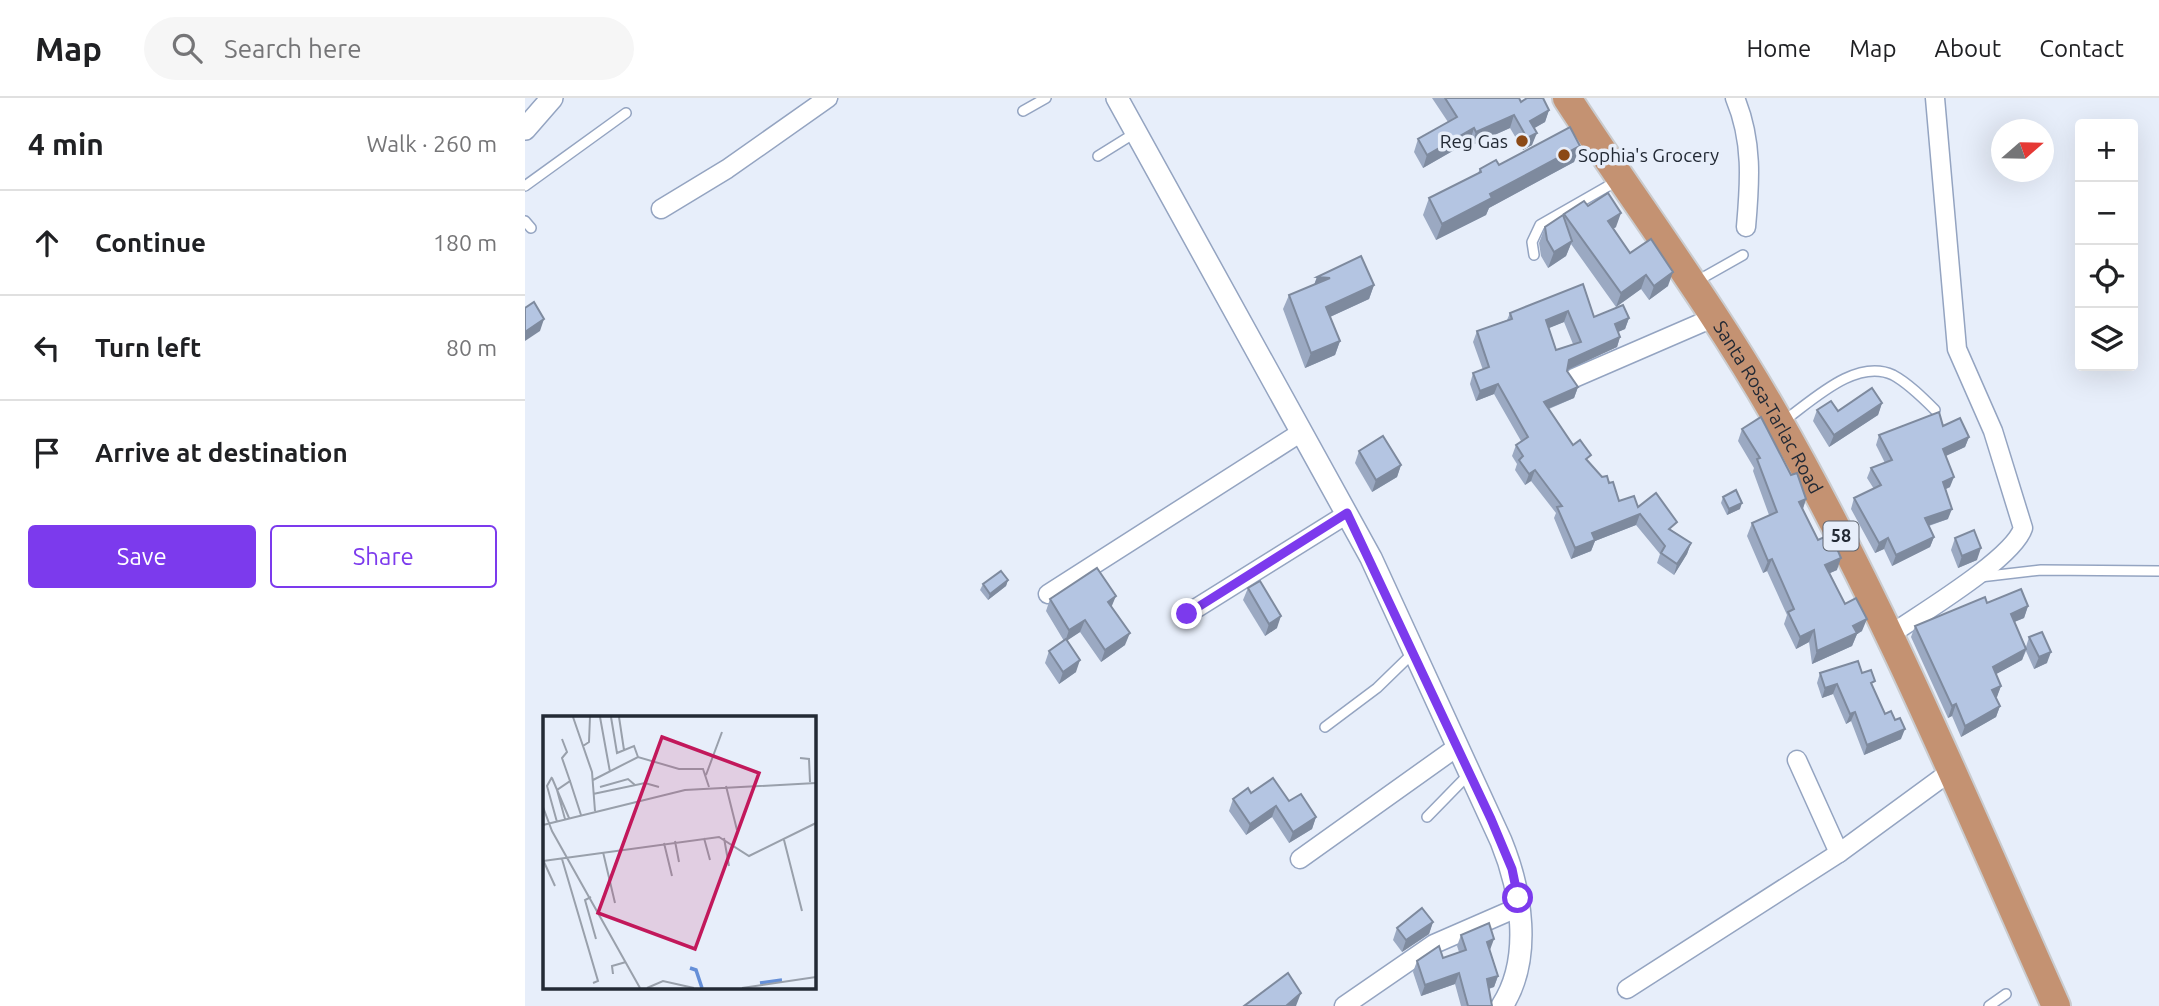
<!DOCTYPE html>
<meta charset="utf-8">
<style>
:root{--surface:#fff;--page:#f6f6f6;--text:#202124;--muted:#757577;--line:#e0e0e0;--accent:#7c3aed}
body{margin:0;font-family:Ubuntu,sans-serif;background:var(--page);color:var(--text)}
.controls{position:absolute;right:21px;top:21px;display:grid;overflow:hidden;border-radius:7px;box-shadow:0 7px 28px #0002}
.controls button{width:63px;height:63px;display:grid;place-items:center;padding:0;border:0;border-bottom:2px solid var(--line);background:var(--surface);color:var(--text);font:35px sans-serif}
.compass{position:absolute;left:1466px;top:21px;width:63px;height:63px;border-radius:50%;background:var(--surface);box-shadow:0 7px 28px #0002;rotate:70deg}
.stop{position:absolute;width:21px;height:21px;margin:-16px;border:5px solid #7c3aed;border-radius:50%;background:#fff}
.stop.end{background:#7c3aed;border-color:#fff;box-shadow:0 2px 7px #0008}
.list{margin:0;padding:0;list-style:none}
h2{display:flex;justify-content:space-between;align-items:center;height:91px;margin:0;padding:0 28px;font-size:30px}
h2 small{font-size:23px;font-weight:400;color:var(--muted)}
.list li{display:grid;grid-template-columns:46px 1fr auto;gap:21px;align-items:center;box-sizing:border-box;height:105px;padding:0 28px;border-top:2px solid var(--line)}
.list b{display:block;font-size:26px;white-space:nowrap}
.list em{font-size:23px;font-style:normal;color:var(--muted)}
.actions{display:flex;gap:14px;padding:21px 28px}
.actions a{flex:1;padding:16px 0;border:2px solid var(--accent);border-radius:7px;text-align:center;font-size:24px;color:var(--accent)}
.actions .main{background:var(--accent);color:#fff}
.icon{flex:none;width:38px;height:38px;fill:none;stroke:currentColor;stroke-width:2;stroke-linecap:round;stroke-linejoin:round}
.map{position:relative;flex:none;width:1634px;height:908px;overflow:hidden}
header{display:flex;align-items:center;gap:42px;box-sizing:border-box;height:98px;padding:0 35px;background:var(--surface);border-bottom:2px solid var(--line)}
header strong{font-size:33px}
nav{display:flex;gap:38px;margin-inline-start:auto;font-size:24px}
.search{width:490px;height:63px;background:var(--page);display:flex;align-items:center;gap:18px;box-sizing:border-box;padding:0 24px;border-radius:38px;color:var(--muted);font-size:26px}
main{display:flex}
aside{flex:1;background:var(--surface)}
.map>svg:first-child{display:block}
</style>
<header>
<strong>Map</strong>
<div class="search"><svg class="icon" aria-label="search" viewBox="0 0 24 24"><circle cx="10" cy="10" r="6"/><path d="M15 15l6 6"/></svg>Search here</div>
<nav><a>Home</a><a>Map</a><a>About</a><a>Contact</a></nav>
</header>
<main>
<aside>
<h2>4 min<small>Walk · 260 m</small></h2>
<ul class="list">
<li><svg class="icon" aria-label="ahead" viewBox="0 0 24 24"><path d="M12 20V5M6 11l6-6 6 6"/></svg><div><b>Continue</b></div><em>180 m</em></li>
<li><svg class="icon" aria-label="left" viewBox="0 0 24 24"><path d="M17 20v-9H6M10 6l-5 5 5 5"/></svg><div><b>Turn left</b></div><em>80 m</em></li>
<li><svg class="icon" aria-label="arrive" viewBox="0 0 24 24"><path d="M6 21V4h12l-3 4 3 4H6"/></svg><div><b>Arrive at destination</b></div></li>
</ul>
<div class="actions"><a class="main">Save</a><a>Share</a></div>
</aside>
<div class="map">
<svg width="1634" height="908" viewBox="0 0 1634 908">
<rect width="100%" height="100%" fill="#e7eefa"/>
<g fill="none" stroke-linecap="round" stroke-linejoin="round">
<defs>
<g id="service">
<polyline points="498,13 521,0"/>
<polyline points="573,58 610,35"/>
<polyline points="0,88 101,15"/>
<polyline points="0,123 6,130"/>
<polyline points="1009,157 1007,144 1015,127 1092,83"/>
<polyline points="1172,183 1218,157"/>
<path d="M1256,325C1285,305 1330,259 1368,277C1383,285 1398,300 1410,312"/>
<polyline points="1455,479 1516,472 1634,473"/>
<polyline points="800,629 852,590 888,555"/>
<polyline points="902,719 943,677"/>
<polyline points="1464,908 1481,896"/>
</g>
<g id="minor">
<path d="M1210,0C1228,43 1225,84 1221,129"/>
<polyline points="136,111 202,71 303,0"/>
<polyline points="1049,280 1190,219"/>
<polyline points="523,496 775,335"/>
<polyline points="662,516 822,416"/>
<path d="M1365,537C1395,516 1488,461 1498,430L1468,333L1432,251L1410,0"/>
<polyline points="1272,662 1314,755"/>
<polyline points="775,761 932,649"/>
<polyline points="1102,891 1314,755 1426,673"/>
<polyline points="819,908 909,846 994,809"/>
</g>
<g id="tertiary">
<path d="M592,0L846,460L976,743C996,792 1008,860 977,908"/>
<polyline points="0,31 27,0"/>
</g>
<g id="trunk">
<path id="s1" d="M1042,0C1111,106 1187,207 1250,317C1359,507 1442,709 1531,908"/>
</g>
</defs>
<use href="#service" stroke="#94a4c1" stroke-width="12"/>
<use href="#minor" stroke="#94a4c1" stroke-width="21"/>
<use href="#tertiary" stroke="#94a4c1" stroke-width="24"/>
<use href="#trunk" stroke="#cacccf" stroke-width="32"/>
<use href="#service" stroke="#fff" stroke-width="9"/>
<use href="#minor" stroke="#fff" stroke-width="18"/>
<use href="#tertiary" stroke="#fff" stroke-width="21"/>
<use href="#trunk" stroke="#c49272" stroke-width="28"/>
</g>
<g fill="#9ba9c2" fill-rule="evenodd">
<polygon points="907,0 994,0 996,4 1024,12 1020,24 1009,30 1007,47 998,52 985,30 947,47 945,43 898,70 889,54 893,41 923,24"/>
<polygon points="1055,48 1049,64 964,110 961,117 911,142 898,117 904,100 953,75 955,71"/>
<polygon points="1063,108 1091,129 1088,131 1105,155 1143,188 1124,202 1116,191 1091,209 1046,146 1041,158 1023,170 1016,158 1014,145 1020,129 1038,118 1039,116"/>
<polygon points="792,179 849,187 844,201 805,219 815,243 810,257 780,270 758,211 764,197 789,187"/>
<path d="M1058,186L1069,219L1104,220L1100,231L1093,234L1095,239L1092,249L1042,272V273L1053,289L1049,300L1024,311L1048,347L1077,379L1084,385L1094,403L1113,409L1166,445L1162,456L1149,477L1132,465L1135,456L1111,427L1070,443L1066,453L1046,461L1029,420L1031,415L1006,383L1000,387L990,372L992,366L987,358L991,347L996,343L969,296L951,303L945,286L948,275L958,272L948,244L952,233L982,222L985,215ZM1039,224L1048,246L1031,252L1023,230Z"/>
<polygon points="1357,305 1353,317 1304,349 1288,323 1292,312 1313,313"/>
<polygon points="1418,328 1444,339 1440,349 1421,358 1425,389 1421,391 1423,421 1404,428 1409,439 1405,449 1367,468 1359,451 1350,455 1326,411 1329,400 1349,391 1342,380 1346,370 1360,365 1351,347 1354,337"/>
<polygon points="1217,331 1266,377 1281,401 1278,411 1293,442 1312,472 1305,475 1320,506 1337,533 1332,536 1327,548 1287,566 1284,544 1271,551 1259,526 1262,517 1242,473 1238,475 1222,438 1227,425 1244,417 1228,373 1229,370 1213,343"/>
<polygon points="834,353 876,367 872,379 847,394 830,365"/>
<polygon points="1198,399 1215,411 1202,417 1196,405"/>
<polygon points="1430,440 1452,462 1433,470 1426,452"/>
<polygon points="483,482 481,488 463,502 455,492 458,486"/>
<polygon points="723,490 752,530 740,538 718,502"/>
<polygon points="525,501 587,509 600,547 576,564 555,534 542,542 551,574 534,586 520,565 524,553 539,543 521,513"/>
<polygon points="1462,505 1503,508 1499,520 1489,524 1501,549 1504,539 1522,565 1509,571 1501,553 1497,562 1471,576 1476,588 1471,600 1475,608 1471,619 1436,639 1427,618 1423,620 1386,539 1390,528"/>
<polygon points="1295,575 1337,575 1348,589 1360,616 1376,641 1339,657 1326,623 1321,626 1308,596 1297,600 1292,585"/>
<polygon points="726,695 764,703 791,719 787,731 764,745 747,719 721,737 704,713 708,701"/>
<polygon points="908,824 904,836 877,854 868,842 872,830"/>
<polygon points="936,837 965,852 973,878 969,889 964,891 967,908 936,908 930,886 896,898 888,874 892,863 918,860 934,854 932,848"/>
</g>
<g fill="#7e8a9e">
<polygon points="1024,12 1020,24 1001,35 1005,23"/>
<polygon points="989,17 985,30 947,47 951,34"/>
<polygon points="949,30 945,43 898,70 902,57"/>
<polygon points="1012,35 1007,47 998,52 1002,40"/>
<polygon points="1055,48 1049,64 964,110 961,117 911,142 917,126 965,96"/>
<polygon points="1096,115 1091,129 1078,137 1083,123"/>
<polygon points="1047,143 1041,158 1023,170 1029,154"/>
<polygon points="1148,174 1143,188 1124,202 1129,188"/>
<polygon points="1121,177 1116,191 1091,209 1096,195"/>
<polygon points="792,179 805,180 787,193"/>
<polygon points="849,187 844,201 796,223 801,209"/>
<polygon points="1043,213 1039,224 1017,233 1021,222"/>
<polygon points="1104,220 1100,231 1086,237 1090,226"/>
<polygon points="19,221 15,233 0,243 0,234"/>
<polygon points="1095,239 1092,249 1040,273 1044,262"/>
<polygon points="815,243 810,257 780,270 786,255"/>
<polygon points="973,286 969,296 951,303 955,293"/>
<polygon points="1053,289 1049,300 1015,314 1019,304"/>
<polygon points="1357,305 1353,317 1304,349 1309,337"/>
<polygon points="1444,339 1440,349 1414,361 1418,351"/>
<polygon points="876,367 872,379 847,394 851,382"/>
<polygon points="1010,372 1006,383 1000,387 1004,376"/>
<polygon points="1429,379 1425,389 1414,394 1418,384"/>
<polygon points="1281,401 1277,413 1274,404"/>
<polygon points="1217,405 1215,411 1202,417 1204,411"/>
<polygon points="1427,411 1423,421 1396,430 1400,420"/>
<polygon points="1115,416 1111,427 1070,443 1066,453 1046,461 1050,450 1067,435"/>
<polygon points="1409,439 1405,449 1367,468 1371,457"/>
<polygon points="1363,440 1359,451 1350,455 1354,445"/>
<polygon points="1166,445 1162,456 1149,477 1152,466"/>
<polygon points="1456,450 1452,462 1433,470 1437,458"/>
<polygon points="1316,460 1312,472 1296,479 1300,467"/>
<polygon points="1247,461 1242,473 1238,475 1243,463"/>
<polygon points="483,482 481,488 463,502 465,496"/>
<polygon points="591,498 586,510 583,504"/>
<polygon points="1503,508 1499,520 1482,527 1486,516"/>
<polygon points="756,518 752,530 740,538 744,526"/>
<polygon points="1342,521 1337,533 1332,536 1327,548 1287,566 1292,553 1328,528"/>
<polygon points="560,522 555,534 540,544 544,532"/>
<polygon points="1289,532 1284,544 1271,551 1275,539"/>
<polygon points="605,535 600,547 576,564 580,552"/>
<polygon points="1501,551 1497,562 1464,580 1468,569"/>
<polygon points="1526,554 1522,565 1509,571 1514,559"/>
<polygon points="555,562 551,574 534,586 538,574"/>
<polygon points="1312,586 1308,596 1297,600 1300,590"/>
<polygon points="1476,588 1472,599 1463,603 1467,592"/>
<polygon points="1431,606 1427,618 1423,620 1427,608"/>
<polygon points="1475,608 1471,619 1436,639 1440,628"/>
<polygon points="1330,614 1326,623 1321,626 1325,616"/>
<polygon points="1380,631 1376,641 1339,657 1342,647"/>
<polygon points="751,708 747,719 721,737 725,726"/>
<polygon points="791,719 787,731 764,745 768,734"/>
<polygon points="908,824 904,836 877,854 881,842"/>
<polygon points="969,841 965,852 962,844"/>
<polygon points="934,875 930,886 896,898 900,887"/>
<polygon points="973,878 969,889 958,892 962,881"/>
<polygon points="776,895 771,908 761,908"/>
</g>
<g fill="#b4c5e2" stroke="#7e8a9e" stroke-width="2" fill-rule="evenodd">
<polygon points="920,0 994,0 996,4 1002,0 1018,0 1024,12 1005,23 1012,35 1002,40 989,17 951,34 949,30 902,57 893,41 932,19"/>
<polygon points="1045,29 1055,48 965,96 967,100 917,126 904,100 956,74 955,71 971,62 974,67"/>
<polygon points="1083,95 1096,115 1083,123 1105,155 1126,141 1148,174 1129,188 1121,177 1096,195 1039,116 1059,103 1063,108"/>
<polygon points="1038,117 1047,143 1029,154 1022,142 1020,129"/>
<polygon points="836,158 849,187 801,209 815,243 786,255 764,197 805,180 792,179"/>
<path d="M1058,186L1069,219L1098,207L1104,220L1090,226L1095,239L1044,262L1042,273L1053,289L1019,304L1048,347L1055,342L1066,357L1061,361L1077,379L1082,378L1084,385L1088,384L1094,403L1109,398L1113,409L1131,395L1152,424L1144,431L1166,445L1152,466L1136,455L1140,448L1115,416L1067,435L1070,442L1050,450L1032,409L1037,408L1010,372L1004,376L994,362L998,358L991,347L1003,339L973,286L955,293L948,275L964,269L952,233L987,221L985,215ZM1043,213L1056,244L1031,252L1021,222Z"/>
<polygon points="9,204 19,221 0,234 0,210"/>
<polygon points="1347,290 1357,305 1309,337 1292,312 1306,303 1313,313"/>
<polygon points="1414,314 1418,328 1435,320 1444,339 1418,351 1429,379 1418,384 1427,411 1400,420 1409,439 1371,457 1363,440 1354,445 1329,400 1356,387 1346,370 1367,362 1354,337"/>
<polygon points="1236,319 1266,377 1272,375 1281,401 1274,404 1293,442 1306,436 1316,460 1300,467 1320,506 1331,500 1342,521 1328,528 1332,535 1292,553 1289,532 1275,539 1263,514 1269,511 1247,461 1243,463 1227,425 1252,414 1232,361 1235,360 1217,331"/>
<polygon points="858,338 876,367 851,382 834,353"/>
<polygon points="1211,392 1217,405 1204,411 1198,399"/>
<polygon points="1449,432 1456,450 1437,458 1430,440"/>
<polygon points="572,470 591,498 583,504 605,535 580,552 560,522 544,532 525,501"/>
<polygon points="476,473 483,482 465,496 458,486"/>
<polygon points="735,483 756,518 744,526 723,490"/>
<polygon points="1496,491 1503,508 1486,516 1501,551 1468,569 1476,588 1467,592 1475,608 1440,628 1431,606 1427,608 1390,528 1460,499 1462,505"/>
<polygon points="1517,534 1526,554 1514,559 1504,539"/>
<polygon points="541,541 555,562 538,574 524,553"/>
<polygon points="1333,563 1337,575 1346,572 1350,583 1346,585 1360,616 1366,613 1370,622 1375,620 1380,631 1342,647 1330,614 1325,616 1312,586 1300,590 1295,575"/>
<polygon points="748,680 764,703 776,696 791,719 768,734 751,708 725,726 708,701 723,690 726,695"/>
<polygon points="897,810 908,824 881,842 872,830"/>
<polygon points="964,825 969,841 962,844 973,878 962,881 967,908 943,908 934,875 900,887 892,863 914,848 918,860 941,852 936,837"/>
<polygon points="763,875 776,895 761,908 719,908"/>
</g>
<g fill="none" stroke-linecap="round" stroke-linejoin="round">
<polyline stroke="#7c3aed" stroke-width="9" points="662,516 822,415 966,721 987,771 993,800"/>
</g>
<g fill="#8b4916" stroke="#e7eefa" stroke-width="2.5">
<circle cx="997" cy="43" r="7"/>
<circle cx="1039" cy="57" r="7"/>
</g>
<g text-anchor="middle" stroke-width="7" stroke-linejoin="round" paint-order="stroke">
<rect fill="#e7eefa" stroke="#5e6570" stroke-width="2" x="1298.5" y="423.5" width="35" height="29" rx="5"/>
<g font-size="18" font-weight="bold" fill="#232a35">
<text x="1316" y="444">58</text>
</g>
<g font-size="19" fill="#232a35" stroke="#e7eefa" text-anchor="end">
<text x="983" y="50">Reg Gas</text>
<text x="1053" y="64" text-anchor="start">Sophia's Grocery</text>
</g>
<g font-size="19" fill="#232a35" stroke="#e7eefa">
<text dy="7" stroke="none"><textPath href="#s1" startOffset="369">Santa Rosa-Tarlac Road</textPath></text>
</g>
</g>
<g transform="translate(18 618)">
<rect width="273" height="273" fill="#e7eefa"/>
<path fill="none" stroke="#658fd8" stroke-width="3.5" d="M147,252L153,254L159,272M217,267L239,264"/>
<path fill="none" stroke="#99a0ab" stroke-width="2" d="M30,1L49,56L52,95M57,1L67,56M68,1L74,37L91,30L95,41M76,1L81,34M19,23L24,36L19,42L27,65L14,74L22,103M40,30L46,26L47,1M257,42L266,43L267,66M163,59L179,16M9,61L4,70L14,106M9,62L26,102M50,64L95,41L136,53H160L166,71M27,65L38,99M183,70L194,114M57,71L85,63L92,69M50,78L102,67L116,71M0,91L9,115L97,272M0,109L142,74L273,67M161,122L167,144M181,122L186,150M241,124L259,195M132,125L136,146M121,127L129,160M60,136L72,187M19,143L55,265L50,267M0,145L176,121L206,140L273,107M1,146L12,170M48,181L42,184L53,223M70,258L69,250L83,246M104,272L120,265L151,272M199,272L273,261"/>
<path fill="#c2185b" fill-opacity="0.15" stroke="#c2185b" stroke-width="3.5" d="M119,21L216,57L152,233L55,197Z"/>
<rect width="273" height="273" fill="none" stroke="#232a35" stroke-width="3.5"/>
</g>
</svg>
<div class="controls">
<button>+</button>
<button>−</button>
<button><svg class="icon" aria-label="locate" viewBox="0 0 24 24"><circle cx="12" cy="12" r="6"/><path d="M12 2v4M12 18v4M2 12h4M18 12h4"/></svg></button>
<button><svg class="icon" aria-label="layers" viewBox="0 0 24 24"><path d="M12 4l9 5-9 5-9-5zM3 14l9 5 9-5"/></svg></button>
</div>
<svg class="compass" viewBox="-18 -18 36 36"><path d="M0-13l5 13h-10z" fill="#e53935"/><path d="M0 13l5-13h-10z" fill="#757577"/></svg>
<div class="stop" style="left:993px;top:800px"></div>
<div class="stop end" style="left:662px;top:516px"></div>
</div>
</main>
